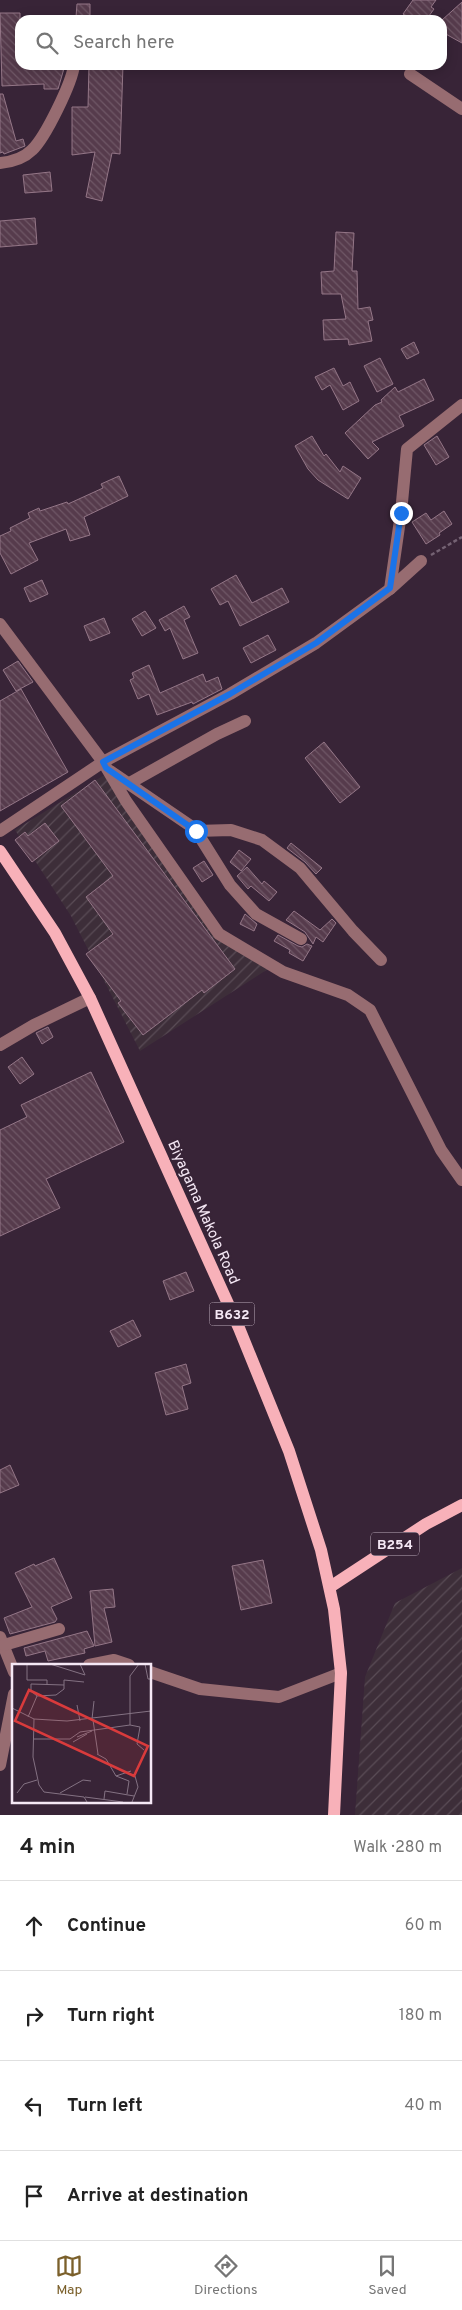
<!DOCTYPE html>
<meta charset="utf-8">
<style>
:root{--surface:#fff;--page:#f2f2f2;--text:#222;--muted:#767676;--line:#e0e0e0;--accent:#7b602b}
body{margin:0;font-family:Overpass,sans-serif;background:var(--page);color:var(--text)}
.stop{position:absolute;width:15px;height:15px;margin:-11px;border:4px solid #1a73e8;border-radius:50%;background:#fff}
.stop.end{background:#1a73e8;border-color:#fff;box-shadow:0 1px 5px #0008}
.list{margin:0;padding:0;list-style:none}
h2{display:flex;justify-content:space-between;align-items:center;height:65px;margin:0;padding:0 20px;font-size:21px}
h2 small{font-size:16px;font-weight:400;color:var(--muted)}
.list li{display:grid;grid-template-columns:32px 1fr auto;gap:15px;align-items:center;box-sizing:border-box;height:90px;padding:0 20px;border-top:1px solid var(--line)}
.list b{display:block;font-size:19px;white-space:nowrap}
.list em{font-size:16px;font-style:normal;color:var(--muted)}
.icon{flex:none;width:28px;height:28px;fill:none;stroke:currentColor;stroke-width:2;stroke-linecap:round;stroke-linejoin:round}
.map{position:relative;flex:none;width:462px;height:1815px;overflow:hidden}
.search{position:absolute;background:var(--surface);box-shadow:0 2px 12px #0003;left:15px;right:15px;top:15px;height:55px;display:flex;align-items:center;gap:12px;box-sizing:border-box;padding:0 18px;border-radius:15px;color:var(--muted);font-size:19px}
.sheet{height:425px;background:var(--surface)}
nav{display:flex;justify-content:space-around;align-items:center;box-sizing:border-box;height:70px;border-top:1px solid var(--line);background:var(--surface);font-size:14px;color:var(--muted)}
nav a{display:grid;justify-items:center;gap:2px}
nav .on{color:var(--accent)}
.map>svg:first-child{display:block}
</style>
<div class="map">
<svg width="462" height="1815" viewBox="0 0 462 1815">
<defs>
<pattern id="industrial-furrows" width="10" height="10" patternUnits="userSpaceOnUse" patternTransform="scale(1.25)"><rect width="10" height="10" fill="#3d2e39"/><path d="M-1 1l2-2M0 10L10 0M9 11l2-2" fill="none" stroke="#5a4c56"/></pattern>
<pattern id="building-back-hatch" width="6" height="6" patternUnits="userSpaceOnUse" patternTransform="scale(1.25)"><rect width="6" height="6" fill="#563b4c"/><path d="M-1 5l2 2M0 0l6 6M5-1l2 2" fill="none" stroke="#6f5766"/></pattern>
</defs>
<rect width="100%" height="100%" fill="#382437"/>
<g fill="url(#industrial-furrows)">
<polygon points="106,774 226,945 268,969 140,1051 71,916 15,830"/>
<polygon points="462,1568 462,1815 355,1815 365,1677 395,1603"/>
</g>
<g fill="url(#building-back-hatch)" stroke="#947687">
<polygon points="413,0 436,0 431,7 434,9 426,20 411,20 403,14"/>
<polygon points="462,2 462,43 442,32 442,20"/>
<polygon points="77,4 90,4 90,17 76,17"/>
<polygon points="0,13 20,13 20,65 65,65 58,89 44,89 44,84 2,86"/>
<polygon points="89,65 123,65 120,154 112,153 102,201 86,197 95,152 72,155 72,107 88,107"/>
<polygon points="0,94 3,94 16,141 23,139 25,146 4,154 3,152 0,153"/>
<polygon points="50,172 52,191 25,193 23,175"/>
<polygon points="35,218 37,244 0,247 0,221"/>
<polygon points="336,232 354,233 352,271 357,271 358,309 370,307 373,320 368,321 372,341 349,345 348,339 324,340 323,320 346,319 341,294 322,294 321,272 334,271"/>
<polygon points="414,342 419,353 407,359 401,349"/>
<polygon points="380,358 393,384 377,392 364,366"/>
<polygon points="334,368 343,386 350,382 359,401 343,410 330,385 322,390 315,377"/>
<polygon points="424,379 434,400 399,416 404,426 372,442 379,449 368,459 345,433 375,405 382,402 381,400 395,387 398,392"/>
<polygon points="312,436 324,456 326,454 340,472 343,466 361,478 348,499 318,480 308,469 295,446"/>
<polygon points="437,436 449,457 436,465 424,445"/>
<polygon points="119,476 128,496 84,517 90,535 70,541 66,529 29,543 38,560 11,574 0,553 0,536 11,531 10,528 30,518 28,513 39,508 40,511 67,502 68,504 103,488 101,484"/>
<polygon points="444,511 452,524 439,533 440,535 426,544 412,522 426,513 431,520"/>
<polygon points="236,575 252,603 282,588 289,602 240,626 228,601 220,605 211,589"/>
<polygon points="42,580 48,594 30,602 24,588"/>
<polygon points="184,606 190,617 184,620 198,653 183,659 170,628 165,631 159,620"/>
<polygon points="145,611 156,628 142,636 132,619"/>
<polygon points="104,618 110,633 90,641 84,626"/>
<polygon points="268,635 276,650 251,663 243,648"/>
<polygon points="18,661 33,682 16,691 3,670"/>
<polygon points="149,665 160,693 203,674 206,682 218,677 222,689 193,704 192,702 157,715 149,694 138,699 130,680 134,678 132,673"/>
<polygon points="21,689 68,772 0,811 0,701"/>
<polygon points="324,742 360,787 340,803 305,758"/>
<polygon points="95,780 235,969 204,993 202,990 143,1035 118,1003 121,1001 86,954 113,934 86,897 113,876 61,806"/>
<polygon points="45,823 59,841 32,862 15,840 25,832 28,836"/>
<polygon points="291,843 322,868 316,874 305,862 287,848"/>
<polygon points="239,850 251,859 241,871 230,862"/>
<polygon points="204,861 213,875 202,882 193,868"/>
<polygon points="247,867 262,884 264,881 277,892 269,901 251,886 248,889 237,876"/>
<polygon points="294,911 320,930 332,919 336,923 323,942 316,937 313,944 305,932 286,920"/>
<polygon points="245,914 257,924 254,931 240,924"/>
<polygon points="278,935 298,946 302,947 307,944 312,946 303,961 289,953 290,950 274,941"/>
<polygon points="48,1027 53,1037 42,1044 36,1033"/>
<polygon points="22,1057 34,1074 20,1084 8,1067"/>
<polygon points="91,1072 124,1142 46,1179 60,1208 0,1236 0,1130 27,1117 21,1105"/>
<polygon points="186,1272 194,1291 170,1300 163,1281"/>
<polygon points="133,1320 141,1336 118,1347 110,1331"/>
<polygon points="186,1364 191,1383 182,1386 188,1409 166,1415 155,1373"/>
<polygon points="10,1465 19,1485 0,1493 0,1470"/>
<polygon points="54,1558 72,1598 51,1607 57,1619 55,1622 10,1634 4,1618 32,1607 15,1573 34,1564 35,1566"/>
<polygon points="263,1560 272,1603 241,1610 232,1566"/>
<polygon points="113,1589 115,1607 104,1608 112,1642 95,1646 90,1591"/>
<polygon points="87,1631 94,1646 84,1649 85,1653 48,1661 45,1651 26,1656 24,1648"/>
</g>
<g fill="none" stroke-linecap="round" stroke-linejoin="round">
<polyline stroke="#746273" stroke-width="2.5" stroke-dasharray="4 2.5" stroke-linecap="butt" points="431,555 462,537"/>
<g stroke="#976c71" stroke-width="12">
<polyline points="410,74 462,109"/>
<path d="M0,163C11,162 24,158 32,150C45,138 72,83 74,65"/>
<polyline points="390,589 401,513 407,449 462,405"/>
<polyline points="0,624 103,762 126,801 219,934 283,972 348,995 370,1010 441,1150 462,1180"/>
<polyline points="110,771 195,829 230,885 256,914 301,939"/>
<polyline points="128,784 217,734 245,721"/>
<polyline points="0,831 103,762 230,694 316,643 390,589 421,561"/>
<polyline points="196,831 231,830 262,840 300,868 353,931 381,960"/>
<polyline points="0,1045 34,1025 90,998"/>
<polyline points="0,1637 14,1672"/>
<polyline points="4,1645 59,1629"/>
<polyline points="89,1665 114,1660 129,1665"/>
<polyline points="150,1672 200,1689 279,1697 341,1673"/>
<polyline points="0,1765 14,1694"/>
</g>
<g stroke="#f8b1b9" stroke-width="12">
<polyline points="0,851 55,933 90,998 239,1328 289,1451 321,1550 334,1609 341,1673 334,1815"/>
<polyline points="330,1587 426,1524 462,1505"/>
</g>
</g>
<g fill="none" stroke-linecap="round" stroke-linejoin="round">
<polyline stroke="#1a73e8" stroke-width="6" points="196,831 106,768 103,762 230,694 316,643 390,588 401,513"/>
</g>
<g text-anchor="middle" stroke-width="4" stroke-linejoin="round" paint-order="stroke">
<g fill="#382437" stroke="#bcadbc" stroke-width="1">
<rect x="209.5" y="1302.5" width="45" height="23" rx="4"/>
<rect x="371" y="1532.5" width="48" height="23" rx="4"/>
</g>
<g font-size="14" font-weight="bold" fill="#f5e8f5">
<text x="232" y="1319">B632</text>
<text x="395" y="1549">B254</text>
</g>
<g font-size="15" fill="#f5e8f5" stroke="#382437">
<text transform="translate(204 1212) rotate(66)" y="5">Biyagama Makola Road</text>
</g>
</g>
<g transform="translate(12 1664)">
<rect width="139" height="139" fill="#382437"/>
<path fill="none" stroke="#847283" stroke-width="1" d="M15,0V16H35V21M38,0L73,11L68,0M133,0L136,15H139M25,32L44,31L52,25V16L72,18M25,32L19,27V20L52,21M65,41L68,57M0,44L22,55L55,57L139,47M16,53L25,32M22,55L21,93L27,121L32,128L72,133L75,138M80,55L82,37M81,56L86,90M118,61V12L127,0M65,73L80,67M22,75H58L68,68L118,61L128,63L125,80L132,86M61,78L75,70M85,90L94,95L104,112L117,117L115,130M104,112L119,107M5,129L12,120L25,116M48,129L71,116L79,117M73,133L111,138M92,135L93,127L122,132M120,138L126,123L123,112"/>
<path fill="#d93b3c" fill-opacity="0.15" stroke="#d93b3c" stroke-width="2.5" d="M17,26L136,82L122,112L3,57Z"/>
<rect width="139" height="139" fill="none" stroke="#f5e8f5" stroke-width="2.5"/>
</g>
</svg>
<div class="stop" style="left:196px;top:831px"></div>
<div class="stop end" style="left:401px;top:513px"></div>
<div class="search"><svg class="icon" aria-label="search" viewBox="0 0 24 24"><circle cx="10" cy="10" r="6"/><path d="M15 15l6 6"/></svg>Search here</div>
</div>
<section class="sheet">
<h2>4 min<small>Walk · 280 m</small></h2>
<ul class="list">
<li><svg class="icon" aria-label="ahead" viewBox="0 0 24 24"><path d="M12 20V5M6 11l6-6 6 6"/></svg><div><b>Continue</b></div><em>60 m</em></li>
<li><svg class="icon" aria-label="right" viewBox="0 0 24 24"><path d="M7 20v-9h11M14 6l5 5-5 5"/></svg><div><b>Turn right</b></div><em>180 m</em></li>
<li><svg class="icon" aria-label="left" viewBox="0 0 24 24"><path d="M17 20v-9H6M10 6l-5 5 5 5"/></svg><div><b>Turn left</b></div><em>40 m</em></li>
<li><svg class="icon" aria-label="arrive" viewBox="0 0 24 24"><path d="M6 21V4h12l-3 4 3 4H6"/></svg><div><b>Arrive at destination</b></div></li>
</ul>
</section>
<nav>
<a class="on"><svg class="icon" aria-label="map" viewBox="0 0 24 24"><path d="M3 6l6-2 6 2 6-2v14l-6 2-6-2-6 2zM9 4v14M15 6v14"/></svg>Map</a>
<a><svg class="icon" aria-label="directions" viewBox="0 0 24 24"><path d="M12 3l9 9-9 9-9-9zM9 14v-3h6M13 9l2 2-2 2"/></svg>Directions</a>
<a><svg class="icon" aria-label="saved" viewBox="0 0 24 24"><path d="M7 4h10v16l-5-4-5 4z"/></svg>Saved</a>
</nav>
